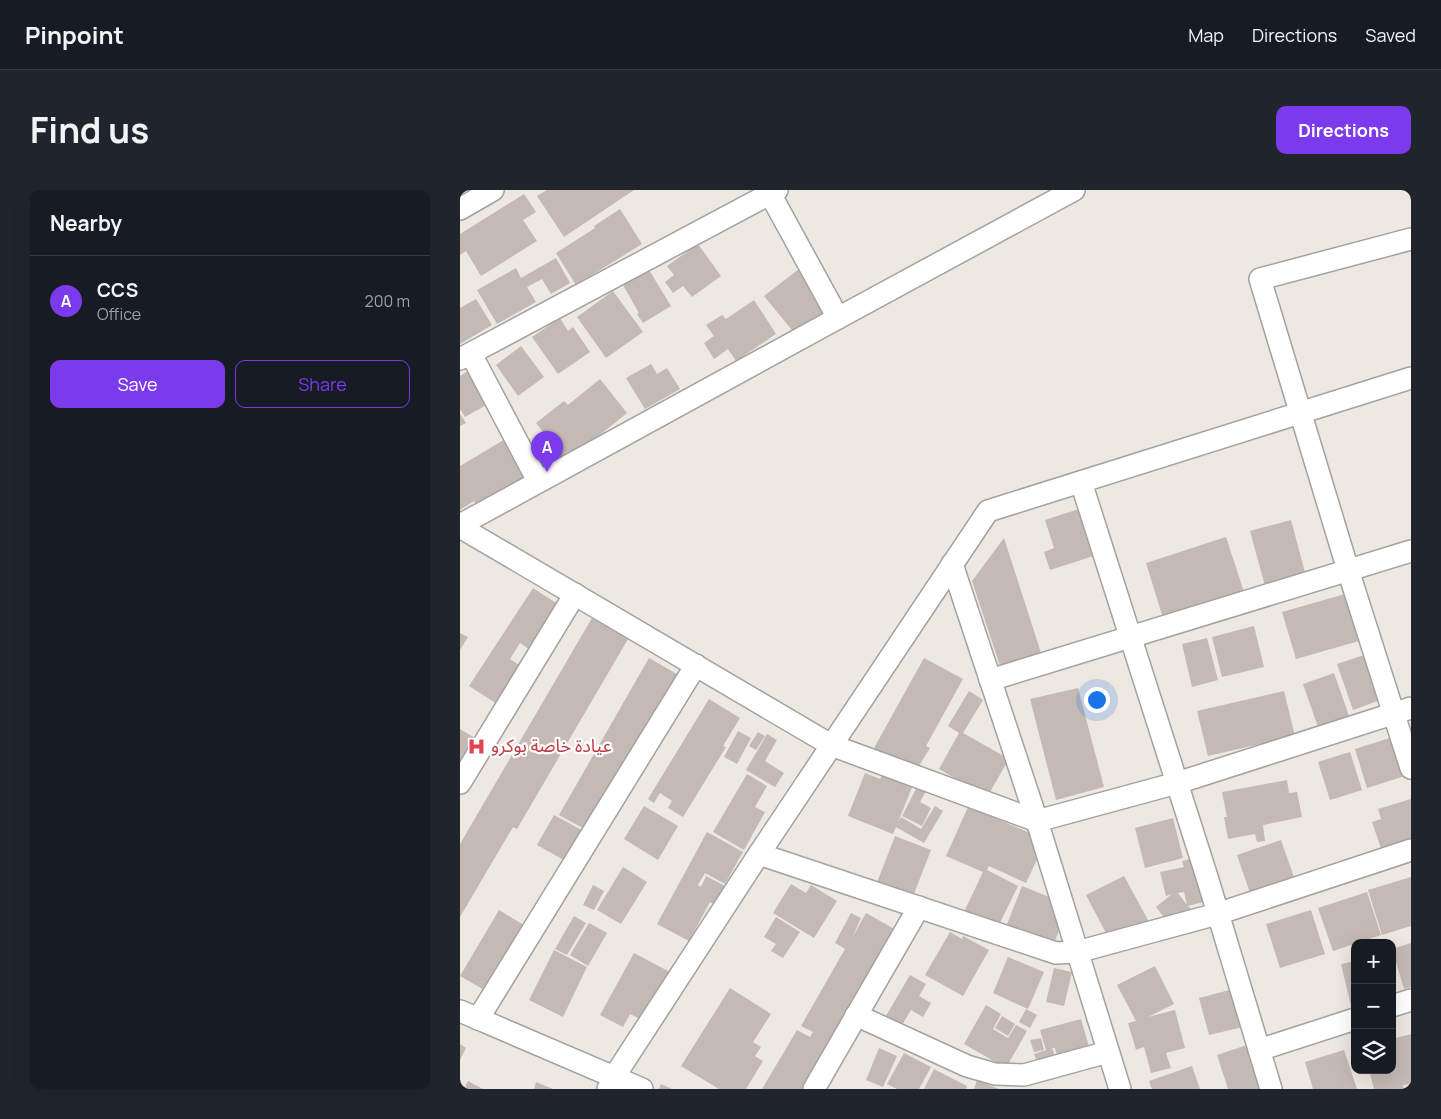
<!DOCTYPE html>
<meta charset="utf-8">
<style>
:root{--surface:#171b24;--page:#20242c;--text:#f1f3f6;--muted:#9ea1a6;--line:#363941;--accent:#7c3aed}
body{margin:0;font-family:Manrope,"Noto Sans Arabic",sans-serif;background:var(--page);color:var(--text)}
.controls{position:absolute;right:15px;bottom:15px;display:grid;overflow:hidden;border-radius:10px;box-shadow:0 5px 20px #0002}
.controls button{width:45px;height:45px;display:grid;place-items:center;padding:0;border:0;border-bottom:1px solid var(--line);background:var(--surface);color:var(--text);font:25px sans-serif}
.you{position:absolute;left:636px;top:509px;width:18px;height:18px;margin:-12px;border:4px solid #fff;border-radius:50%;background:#1a73e8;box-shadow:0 0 0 8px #1a73e833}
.badge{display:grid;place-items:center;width:32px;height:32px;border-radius:50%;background:var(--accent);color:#fff;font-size:16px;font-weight:700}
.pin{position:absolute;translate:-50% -41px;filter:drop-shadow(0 1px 2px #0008)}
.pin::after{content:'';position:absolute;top:26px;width:18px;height:15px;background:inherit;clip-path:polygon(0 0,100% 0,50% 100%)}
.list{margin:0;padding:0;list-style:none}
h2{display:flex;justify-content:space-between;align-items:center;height:65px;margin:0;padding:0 20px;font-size:21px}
h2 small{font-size:16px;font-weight:400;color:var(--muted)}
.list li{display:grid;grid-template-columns:32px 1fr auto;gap:15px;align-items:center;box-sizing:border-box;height:90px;padding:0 20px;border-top:1px solid var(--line)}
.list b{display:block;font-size:19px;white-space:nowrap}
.list p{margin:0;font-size:16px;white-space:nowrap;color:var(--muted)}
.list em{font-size:16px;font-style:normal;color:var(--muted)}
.actions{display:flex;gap:10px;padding:15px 20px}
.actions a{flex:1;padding:11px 0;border:1px solid var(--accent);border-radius:10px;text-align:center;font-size:18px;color:var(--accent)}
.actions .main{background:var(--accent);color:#fff}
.icon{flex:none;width:28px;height:28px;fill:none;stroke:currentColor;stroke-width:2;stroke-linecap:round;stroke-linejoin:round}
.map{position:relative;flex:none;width:951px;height:899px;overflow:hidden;border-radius:10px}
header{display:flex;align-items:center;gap:30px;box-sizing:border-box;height:70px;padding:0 25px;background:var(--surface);border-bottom:1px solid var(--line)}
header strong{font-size:24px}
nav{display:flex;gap:28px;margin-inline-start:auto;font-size:18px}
.intro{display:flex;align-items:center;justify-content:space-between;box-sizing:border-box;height:120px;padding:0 30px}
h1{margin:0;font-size:35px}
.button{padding:12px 22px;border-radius:10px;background:var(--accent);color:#fff;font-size:18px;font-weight:700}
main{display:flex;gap:30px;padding:0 30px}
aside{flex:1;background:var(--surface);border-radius:10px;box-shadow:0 5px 20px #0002}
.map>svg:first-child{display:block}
</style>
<header>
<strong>Pinpoint</strong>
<nav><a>Map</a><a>Directions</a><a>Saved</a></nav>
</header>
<div class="intro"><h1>Find us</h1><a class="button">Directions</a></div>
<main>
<aside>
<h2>Nearby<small></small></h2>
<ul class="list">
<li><span class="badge">A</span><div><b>CCS</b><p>Office</p></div><em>200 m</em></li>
</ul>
<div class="actions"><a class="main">Save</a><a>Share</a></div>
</aside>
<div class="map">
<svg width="951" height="899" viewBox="0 0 951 899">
<rect width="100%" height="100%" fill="#ede8e0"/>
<g fill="#c4bab3" fill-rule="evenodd">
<polygon points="87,0 174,0 104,47 77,6"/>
<polygon points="64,4 76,22 63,30 77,51 21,86 6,61 0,65 0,44"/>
<polygon points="160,19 182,54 116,95 96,63 135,38 134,36"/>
<polygon points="238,54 261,86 232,107 223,96 213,103 205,92 214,85 207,76"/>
<polygon points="96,68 110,93 91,104 82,89 67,97 76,112 37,134 17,100 56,78 61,88"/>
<polygon points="348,72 379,111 336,145 304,106"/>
<polygon points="189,80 211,116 183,133 177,124 179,123 163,95"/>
<polygon points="153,101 183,142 146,168 117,127"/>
<polygon points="16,109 32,135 0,154 0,118"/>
<polygon points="294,110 316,144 276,171 268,159 254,169 244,153 254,146 246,135 262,125 266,129"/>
<polygon points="100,128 108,141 113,137 130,162 98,184 72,147"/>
<polygon points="61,156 84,187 58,206 36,175"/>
<polygon points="191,174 197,184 207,178 220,199 185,219 166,188"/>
<polygon points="11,179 30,213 5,227 0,219 0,186"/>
<polygon points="140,189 167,223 101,276 88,259 93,255 76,233 104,211 108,215"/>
<polygon points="0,224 6,233 0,236"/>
<polygon points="47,248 73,292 19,319 14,311 0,320 0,276"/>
<polygon points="625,317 640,364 590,380 584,362 594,358 585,330"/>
<polygon points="831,330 846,386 805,396 790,341"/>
<polygon points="766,347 784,402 703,428 686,373"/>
<polygon points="544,348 583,469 543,485 512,391"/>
<path d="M73,398L107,420L92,442L83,436L72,452L81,458L37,514L9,496ZM60,453L69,459L59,475L50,469Z"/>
<polygon points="892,402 906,449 836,469 822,422"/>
<polygon points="132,428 168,449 57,639 53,637 0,727 0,654"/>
<polygon points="794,436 804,477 762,487 752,447"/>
<polygon points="0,443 8,447 0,460"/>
<polygon points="747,448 758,490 732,497 722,454"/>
<polygon points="910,463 926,508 893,520 877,474"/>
<polygon points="189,468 222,487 132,643 99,625"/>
<polygon points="464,468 503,489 466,556 470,558 456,581 414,558"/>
<polygon points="874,483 889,526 858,537 843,494"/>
<polygon points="618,498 644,597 596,610 570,509"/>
<polygon points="509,501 523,510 503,543 549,569 527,607 479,579 499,543 488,536"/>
<polygon points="824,501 835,546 748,566 737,521"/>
<polygon points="249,509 280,528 263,556 266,557 223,627 208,618 212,611 200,603 194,613 188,609"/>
<polygon points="0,539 20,551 0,585"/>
<polygon points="278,541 291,548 277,574 264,567"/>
<polygon points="298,542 305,546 296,560 289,556"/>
<polygon points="307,544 317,550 305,571 324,583 315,597 286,580"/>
<polygon points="936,546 948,585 907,598 895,559"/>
<polygon points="890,562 902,600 870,610 858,572"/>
<polygon points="405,583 420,589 423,583 453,595 438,632 441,627 461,639 475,616 483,621 464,653 436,637 433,644 388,626"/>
<polygon points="287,584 307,596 295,617 305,622 284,660 253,642"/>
<polygon points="827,590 829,603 837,602 842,627 803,635 805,651 797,652 795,644 768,649 764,627 767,627 762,602"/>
<polygon points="457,597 466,601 460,612 471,618 462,636 442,626"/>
<polygon points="951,609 951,655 923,664 912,632 921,629 918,619"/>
<polygon points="184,616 218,636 198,670 164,649"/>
<polygon points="508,617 580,647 574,660 580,663 566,693 529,676 527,680 558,696 537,739 504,722 523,682 486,666"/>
<polygon points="94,625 127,643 109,673 77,655"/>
<polygon points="713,628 723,668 685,678 675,638"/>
<polygon points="247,642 283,662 265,694 245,683 238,695 241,697 246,686 265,696 255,715 250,712 229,751 197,734"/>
<polygon points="435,646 471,660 452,709 416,695"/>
<polygon points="821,650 835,690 791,706 777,665"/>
<path d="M737,667L747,711L728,716L731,719L710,735L696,717L712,704L706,706L700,682L724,677L722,671ZM724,702L727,715L718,703Z"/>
<polygon points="163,677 187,692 161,734 137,720"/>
<polygon points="664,686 694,741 668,754 660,739 647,745 626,705"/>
<polygon points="951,687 951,736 922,745 908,700"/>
<polygon points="331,694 346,703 351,695 377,711 354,748 313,723"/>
<polygon points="133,695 144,701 134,720 123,715"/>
<polygon points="562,696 609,715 593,756 546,737"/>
<polygon points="907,702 921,745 873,761 858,718"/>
<polygon points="39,720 72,740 33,805 0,786"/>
<polygon points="851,720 865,764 820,778 806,734"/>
<polygon points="391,723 401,728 392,748 406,723 443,744 351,899 302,899 337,840 350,847 353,842 341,836 385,759 375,753"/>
<polygon points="114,726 126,733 107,765 95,759"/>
<polygon points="316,727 340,742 323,768 311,761 316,754 304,747"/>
<polygon points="129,733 147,743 128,776 110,765"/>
<polygon points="490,742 502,749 503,746 529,760 503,806 465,785"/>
<polygon points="951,753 951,797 944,799 932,759"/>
<polygon points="94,760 127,777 103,827 69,810"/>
<polygon points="174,763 210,782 192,816 188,814 180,829 170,824 163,837 140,825"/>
<polygon points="548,767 584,782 568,819 533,803"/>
<polygon points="895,771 895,820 892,820 881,774"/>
<polygon points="695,776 714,814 688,827 715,820 725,858 706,863 711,878 691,883 684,857 676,860 668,833 676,831 657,795"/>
<polygon points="594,778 612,782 604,816 586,812"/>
<polygon points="450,785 466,794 459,806 471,813 463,827 451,820 439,840 423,831"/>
<polygon points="270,798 311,824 293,852 301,857 295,866 303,871 286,899 259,899 221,876"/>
<polygon points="777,798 787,836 749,845 739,808"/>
<polygon points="526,815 541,824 533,839 548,848 556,835 567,841 546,878 504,854"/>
<polygon points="566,819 577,825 570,838 559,832"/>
<polygon points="542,826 555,834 548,846 535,838"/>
<polygon points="621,829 631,864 599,873 595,858 592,858 597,872 580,878 574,864 586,860 580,840"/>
<polygon points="951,844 951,894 943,895 944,899 914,899 909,880 932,880 932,849"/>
<polygon points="581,848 584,860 574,862 570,850"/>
<polygon points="793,853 809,899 768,899 757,865"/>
<polygon points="0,854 6,858 0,870"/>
<polygon points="419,858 437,866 423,897 406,890"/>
<polygon points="884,860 897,899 853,899 845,872"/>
<polygon points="444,863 471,877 459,899 437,899 427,894"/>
<polygon points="732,876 740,899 692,899 689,891"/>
<polygon points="474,879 507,896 506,899 464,899"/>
<polygon points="517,890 539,899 514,899"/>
<polygon points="8,891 23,899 4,899"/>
<polygon points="76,892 93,899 74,899"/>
<polygon points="201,894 212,899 199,899"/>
</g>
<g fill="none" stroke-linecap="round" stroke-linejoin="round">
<defs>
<g id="minor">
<polyline points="308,0 378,128"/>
<polyline points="0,19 33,0"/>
<polyline points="951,49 800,89 888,380 951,578"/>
<polyline points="11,164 78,291"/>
<polyline points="0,169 317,0"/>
<polyline points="621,292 747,687 811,899"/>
<polyline points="0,335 378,128 614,0"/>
<polyline points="0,337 371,555 577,631 717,593 951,518"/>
<polyline points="492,374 577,631 660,899"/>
<polyline points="530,490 951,361"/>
<polyline points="0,593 115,404"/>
<polyline points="299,664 596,763 617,762 757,724 951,660"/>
<polyline points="932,816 951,810"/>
<polyline points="0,821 182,899"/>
<polyline points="396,825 507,876 535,884 564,885 648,862"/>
<polyline points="18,829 236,475"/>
<polyline points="799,860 895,829"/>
<polyline points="148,899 154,887 299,664 528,321 951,188"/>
<polyline points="354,899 459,717"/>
</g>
</defs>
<use href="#minor" stroke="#a2a2a2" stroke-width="24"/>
<use href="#minor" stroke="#fff" stroke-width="21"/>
</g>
<defs>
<symbol id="hospital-bare" viewBox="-9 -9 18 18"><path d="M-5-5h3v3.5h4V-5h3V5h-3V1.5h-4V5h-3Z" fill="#e0444e" stroke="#fff" stroke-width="2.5" paint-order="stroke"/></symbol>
</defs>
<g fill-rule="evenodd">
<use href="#hospital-bare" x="4" y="544" width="25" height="25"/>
</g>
<g text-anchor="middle" stroke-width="4.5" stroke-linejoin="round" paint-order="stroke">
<g font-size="18" fill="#be3a42" stroke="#fff" text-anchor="start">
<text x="31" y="562">عيادة خاصة بوكرو</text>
</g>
</g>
</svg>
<div class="controls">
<button>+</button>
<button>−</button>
<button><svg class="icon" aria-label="layers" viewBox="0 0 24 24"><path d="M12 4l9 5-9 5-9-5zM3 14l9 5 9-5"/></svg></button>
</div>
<div class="you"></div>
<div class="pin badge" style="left:87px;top:282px">A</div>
</div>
</main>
